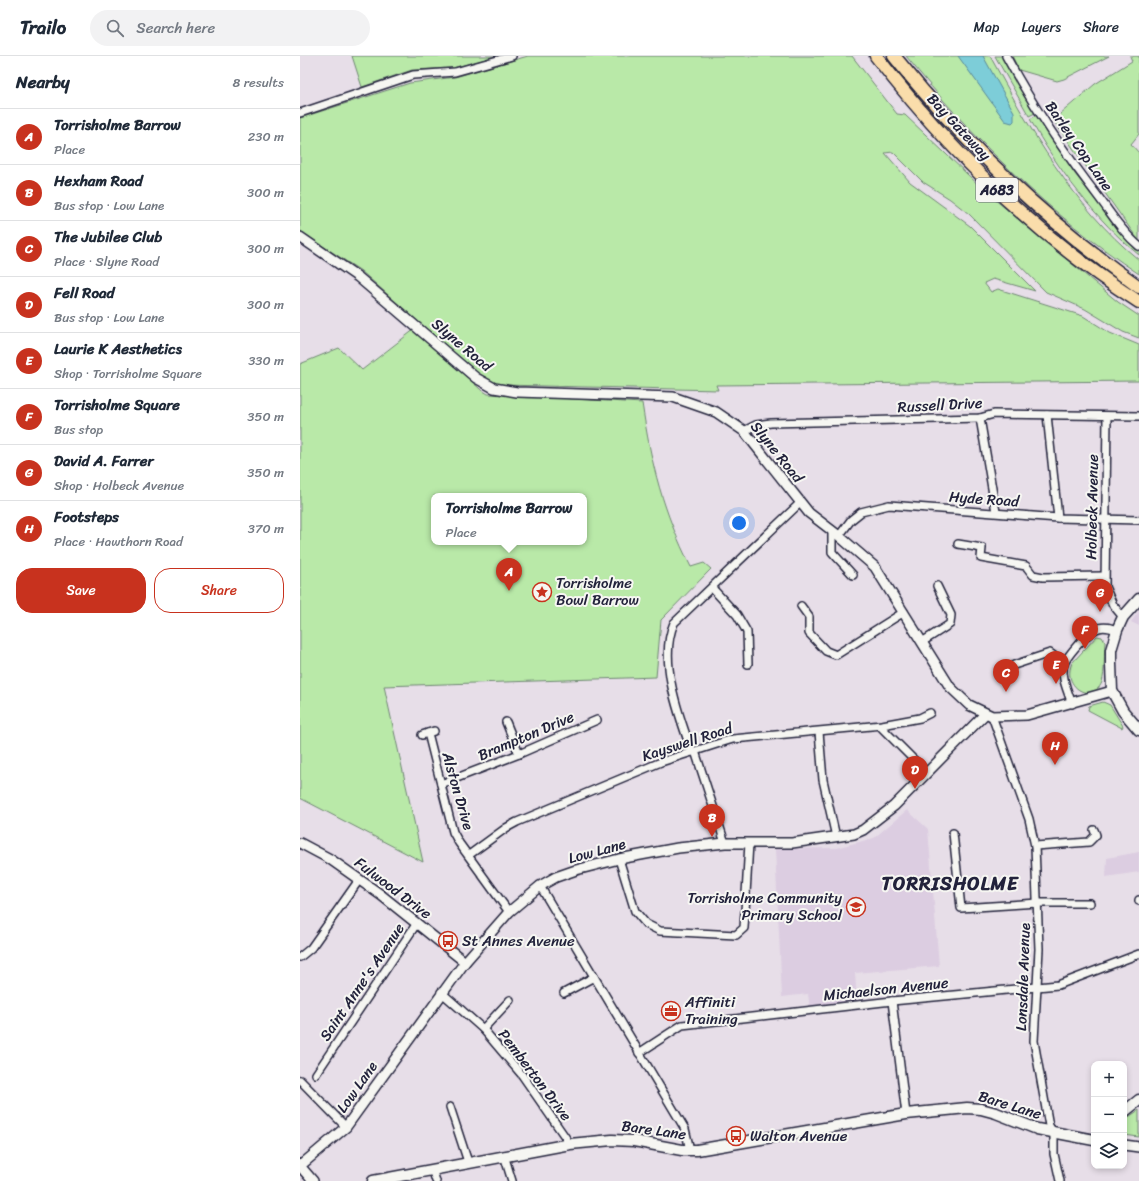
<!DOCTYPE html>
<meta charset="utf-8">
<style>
:root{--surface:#fff;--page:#f2f2f3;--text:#1f2937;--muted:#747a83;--line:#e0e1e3;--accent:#c8321e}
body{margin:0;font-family:Sriracha,sans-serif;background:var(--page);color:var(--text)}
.controls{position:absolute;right:12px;bottom:12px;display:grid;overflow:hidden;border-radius:8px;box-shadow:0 2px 6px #0003}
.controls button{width:36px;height:36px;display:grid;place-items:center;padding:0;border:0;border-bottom:1px solid var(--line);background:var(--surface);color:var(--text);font:20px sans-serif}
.you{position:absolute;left:439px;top:467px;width:14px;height:14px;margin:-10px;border:3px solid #fff;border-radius:50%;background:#1a73e8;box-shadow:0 0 0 6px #1a73e833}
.badge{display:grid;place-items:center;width:26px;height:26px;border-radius:50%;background:var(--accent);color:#fff;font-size:13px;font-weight:700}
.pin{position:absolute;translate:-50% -33px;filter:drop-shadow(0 1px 2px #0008)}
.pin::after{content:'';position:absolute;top:21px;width:14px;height:12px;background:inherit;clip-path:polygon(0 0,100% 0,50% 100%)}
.popup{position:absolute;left:131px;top:437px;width:156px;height:52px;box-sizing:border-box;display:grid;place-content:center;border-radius:8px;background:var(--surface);filter:drop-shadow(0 1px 3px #0005);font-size:13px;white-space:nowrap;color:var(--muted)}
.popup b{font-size:15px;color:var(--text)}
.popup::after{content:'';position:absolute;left:50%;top:100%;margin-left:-8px;border:8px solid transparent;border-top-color:var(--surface)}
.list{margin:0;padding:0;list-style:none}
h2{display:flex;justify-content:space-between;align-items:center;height:52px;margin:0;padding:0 16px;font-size:17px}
h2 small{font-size:13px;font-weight:400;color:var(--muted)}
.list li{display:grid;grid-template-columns:26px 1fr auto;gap:12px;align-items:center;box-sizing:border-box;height:56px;padding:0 16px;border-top:1px solid var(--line)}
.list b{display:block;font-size:15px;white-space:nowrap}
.list p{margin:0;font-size:13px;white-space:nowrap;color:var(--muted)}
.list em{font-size:13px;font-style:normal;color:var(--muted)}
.actions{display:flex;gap:8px;padding:12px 16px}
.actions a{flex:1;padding:9px 0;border:1px solid var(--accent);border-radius:16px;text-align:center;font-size:14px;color:var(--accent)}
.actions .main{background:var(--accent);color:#fff}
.icon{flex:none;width:22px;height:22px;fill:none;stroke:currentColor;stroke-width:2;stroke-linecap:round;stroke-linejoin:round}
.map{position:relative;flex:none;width:839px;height:1125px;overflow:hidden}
header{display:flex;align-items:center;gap:24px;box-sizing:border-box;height:56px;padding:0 20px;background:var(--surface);border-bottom:1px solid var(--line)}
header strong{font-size:19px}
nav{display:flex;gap:22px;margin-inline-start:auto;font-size:14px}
.search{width:280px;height:36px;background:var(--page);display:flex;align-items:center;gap:10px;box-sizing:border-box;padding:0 14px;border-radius:22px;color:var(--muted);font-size:15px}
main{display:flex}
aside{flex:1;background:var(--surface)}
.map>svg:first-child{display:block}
</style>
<header>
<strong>Trailo</strong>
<div class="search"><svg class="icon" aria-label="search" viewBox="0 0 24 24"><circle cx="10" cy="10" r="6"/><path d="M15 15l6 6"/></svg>Search here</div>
<nav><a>Map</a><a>Layers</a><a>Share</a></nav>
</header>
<main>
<aside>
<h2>Nearby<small>8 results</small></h2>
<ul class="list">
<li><span class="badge">A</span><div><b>Torrisholme Barrow</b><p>Place</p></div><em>230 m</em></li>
<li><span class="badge">B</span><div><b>Hexham Road</b><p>Bus stop · Low Lane</p></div><em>300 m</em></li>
<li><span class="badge">C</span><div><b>The Jubilee Club</b><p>Place · Slyne Road</p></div><em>300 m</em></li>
<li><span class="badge">D</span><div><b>Fell Road</b><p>Bus stop · Low Lane</p></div><em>300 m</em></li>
<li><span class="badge">E</span><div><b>Laurie K Aesthetics</b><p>Shop · Torrisholme Square</p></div><em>330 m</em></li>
<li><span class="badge">F</span><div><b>Torrisholme Square</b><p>Bus stop</p></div><em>350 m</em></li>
<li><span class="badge">G</span><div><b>David A. Farrer</b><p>Shop · Holbeck Avenue</p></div><em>350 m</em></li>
<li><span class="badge">H</span><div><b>Footsteps</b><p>Place · Hawthorn Road</p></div><em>370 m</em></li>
</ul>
<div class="actions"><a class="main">Save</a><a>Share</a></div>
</aside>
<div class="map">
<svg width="839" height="1125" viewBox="0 0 839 1125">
<rect width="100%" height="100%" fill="#e7dee8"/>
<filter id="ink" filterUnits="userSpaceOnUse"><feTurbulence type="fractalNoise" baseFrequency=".025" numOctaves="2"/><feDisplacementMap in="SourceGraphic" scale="8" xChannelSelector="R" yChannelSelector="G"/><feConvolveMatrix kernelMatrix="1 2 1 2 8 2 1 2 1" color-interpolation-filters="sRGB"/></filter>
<g filter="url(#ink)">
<g fill="#dccde1">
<polygon points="839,555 839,570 831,566"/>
<polygon points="607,754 628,773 639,910 555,917 557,947 510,952 508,938 482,941 475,793 536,792 574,782"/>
<polygon points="839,796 839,816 806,821 807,802"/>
</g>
<g fill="#b9e9a8" stroke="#6e8672" fill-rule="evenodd">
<polygon points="52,0 198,0 153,12 112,14 62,31"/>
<polygon points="228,0 552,0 597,58 605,59 687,137 818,246 839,260 839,282 823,276 785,253 746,236 669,158 650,143 623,126 593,96 585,97 610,126 670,170 735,235 693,223 684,227 691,236 698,233 783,260 810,277 839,289 839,325 416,329 418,334 202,329 194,327 179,319 61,215 0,175 0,62 110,27 155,21"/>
<path d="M606,0H690C731,75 772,149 839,204V218C750,159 673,83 606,0Z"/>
<polygon points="695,0 703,0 735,57 729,60"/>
<polygon points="712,0 809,0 764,23 757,25 719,14"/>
<polygon points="830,0 839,0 839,78 831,88 839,97 839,185 753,64 795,28 832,5"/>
<path d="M737,59L775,118L824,181L839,194V199C797,165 756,111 730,63Z"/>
<path d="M115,273L180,333L188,338L342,347C351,408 363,456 391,511L404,507L411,513L361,564L356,621L84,630L123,806L0,742V308L39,292L62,314ZM134,440H284V486H134Z"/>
<path d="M797,580L802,581L805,586C804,595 805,618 802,626C793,649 761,631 772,607Z"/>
<polygon points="803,646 810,649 823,670 822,672 788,654 789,650"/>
<polygon points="839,1054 839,1081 824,1079 824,1064"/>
</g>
<polygon fill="#7dcdd8" stroke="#598999" points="658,0 683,0 714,56 714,65 712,67 705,65"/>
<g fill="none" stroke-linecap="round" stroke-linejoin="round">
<defs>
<g id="minor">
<path d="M706,0C733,50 765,98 800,143C812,159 823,177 839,190"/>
<polyline points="0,57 113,19 155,16 212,0"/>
<polyline points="747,359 758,462"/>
<polyline points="807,360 805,531 813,549 823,561"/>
<polyline points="680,362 696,456"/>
<polyline points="444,375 456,369 471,367 680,362 694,358 839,360"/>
<polyline points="532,474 532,496 553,519"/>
<polyline points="539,480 551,464 561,456 589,449 758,462 839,464"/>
<polyline points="658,488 682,492 681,502 726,510 733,519 743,521 804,520"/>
<polyline points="412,532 437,559 447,576 448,608"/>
<polyline points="501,550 509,561 509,577 526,595 536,599 604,556"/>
<polyline points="622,586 650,568 651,559 637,530"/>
<polyline points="714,609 750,597 764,607"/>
<path d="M772,648C768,636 762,624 763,612C764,602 789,574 799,572C805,570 811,572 817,574"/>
<polyline points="692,660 729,763 735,790 739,893 734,985 749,1070 754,1077 754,1098 760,1125"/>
<polyline points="206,666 219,698"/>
<polyline points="582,669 582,672 627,717"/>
<polyline points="519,676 523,724 536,781"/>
<polyline points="128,677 153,776 159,787 209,856"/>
<polyline points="122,679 134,675"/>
<polyline points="395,695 425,787"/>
<path d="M392,696C379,660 358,604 374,567L500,447"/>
<polyline points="141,728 219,698 297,664"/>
<polyline points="653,777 661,852 738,847 790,847"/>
<polyline points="735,790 789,786 796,779 794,774"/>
<polyline points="169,799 206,772 217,766 361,706 423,686 433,683 582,669 620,662 630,657"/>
<polyline points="319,803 335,855 346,868 360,875 436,879 444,872 449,787"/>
<polyline points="240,830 385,1073 390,1094"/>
<polyline points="839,844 839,845"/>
<polyline points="0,901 11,892 59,824"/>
<polyline points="141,936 183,973 222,1019 270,1088"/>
<polyline points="264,937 294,921"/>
<polyline points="592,945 606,1058"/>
<polyline points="183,973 210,944"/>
<polyline points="339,997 382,969 592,945 758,929 839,898"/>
<polyline points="16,1018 117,867"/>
<polyline points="0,1024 46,1071"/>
<polyline points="150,1051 168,1106"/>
<polyline points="204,1099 212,1125"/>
<polyline points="132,1113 136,1125"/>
</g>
<g id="tertiary">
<polyline points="0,181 58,221 176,322 194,332 217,336 373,341 416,356 444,375 509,457 539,480 575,511 650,631 669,649 692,660 727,659 812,635"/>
<polyline points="0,787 30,803 81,839 165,906"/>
<polyline points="824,1089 839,1091"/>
<polyline points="13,1125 0,1110 46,1071 165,906 209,856 240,830 256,821 276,814 319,803 378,792 425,787 492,787 554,778 563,774 594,750 685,658"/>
</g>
<g id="secondary">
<polyline points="839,543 823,561 817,574 811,594 811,608 812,635 823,655 839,674"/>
<polyline points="824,1056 839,1044"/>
<polyline points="73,1125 270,1088 312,1084 334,1085 382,1094 397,1094 606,1058 667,1052 681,1053 696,1057 737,1073 794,1084"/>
</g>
<g id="trunk">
<path d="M576,0C649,95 738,181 839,246"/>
<path d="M594,0C666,90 745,164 839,231"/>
</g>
</defs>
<use href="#minor" stroke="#22223b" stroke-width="10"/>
<use href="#tertiary" stroke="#22223b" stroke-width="12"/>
<use href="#secondary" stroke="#22223b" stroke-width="13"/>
<use href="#trunk" stroke="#22223b" stroke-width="15"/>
<use href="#minor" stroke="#f6f6f2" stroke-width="7"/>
<use href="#tertiary" stroke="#f6f6f2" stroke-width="9"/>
<use href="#secondary" stroke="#f6f6f2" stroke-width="10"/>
<use href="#trunk" stroke="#faddab" stroke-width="12"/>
</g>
</g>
<defs>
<symbol id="sight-ring" viewBox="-11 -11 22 22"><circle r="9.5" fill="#f6f6f2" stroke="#c8321e" stroke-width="1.5"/><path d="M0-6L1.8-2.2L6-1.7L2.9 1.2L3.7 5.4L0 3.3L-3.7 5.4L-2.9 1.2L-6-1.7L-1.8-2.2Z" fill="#c8321e"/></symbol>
<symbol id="school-ring" viewBox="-11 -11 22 22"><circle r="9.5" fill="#f6f6f2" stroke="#c8321e" stroke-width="1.5"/><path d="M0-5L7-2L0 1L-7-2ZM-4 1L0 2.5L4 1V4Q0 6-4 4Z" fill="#c8321e"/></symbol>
<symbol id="bus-ring" viewBox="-11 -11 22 22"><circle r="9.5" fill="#f6f6f2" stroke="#c8321e" stroke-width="1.5"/><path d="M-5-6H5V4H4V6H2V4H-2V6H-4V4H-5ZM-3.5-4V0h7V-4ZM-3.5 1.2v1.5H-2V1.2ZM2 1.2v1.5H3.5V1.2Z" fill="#c8321e"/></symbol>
<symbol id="office-ring" viewBox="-11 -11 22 22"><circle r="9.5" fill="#f6f6f2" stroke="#c8321e" stroke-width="1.5"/><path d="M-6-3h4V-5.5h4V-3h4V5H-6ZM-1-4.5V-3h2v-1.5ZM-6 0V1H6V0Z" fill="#c8321e"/></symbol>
</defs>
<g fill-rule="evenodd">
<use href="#sight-ring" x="231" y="525" width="22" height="22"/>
<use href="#school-ring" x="545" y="840" width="22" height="22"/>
<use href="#bus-ring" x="137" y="874" width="22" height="22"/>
<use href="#office-ring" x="360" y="944" width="22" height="22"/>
<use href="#bus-ring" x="425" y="1069" width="22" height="22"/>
</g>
<g text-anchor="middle" stroke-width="4" stroke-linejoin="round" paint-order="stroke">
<rect fill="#f6f6f2" stroke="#626272" stroke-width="1" x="676" y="122" width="42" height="24" rx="3"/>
<g font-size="14" font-weight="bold" fill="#22223b">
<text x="697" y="139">A683</text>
</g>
<g font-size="15" fill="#22223b" stroke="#f6f6f2">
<text transform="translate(659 71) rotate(47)" y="5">Bay Gateway</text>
<text transform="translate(779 90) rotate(55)" y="5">Barley Cop Lane</text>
<text transform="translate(162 289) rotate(40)" y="5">Slyne Road</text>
<text transform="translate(640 349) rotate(-3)" y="5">Russell Drive</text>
<text transform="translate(477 396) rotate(51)" y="5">Slyne Road</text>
<text transform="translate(684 443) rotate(4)" y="5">Hyde Road</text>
<text transform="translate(792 451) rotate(-89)" y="5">Holbeck Avenue</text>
<text transform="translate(226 680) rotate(-23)" y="5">Brampton Drive</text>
<text transform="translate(387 686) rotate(-18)" y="5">Kayswell Road</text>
<text transform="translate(158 735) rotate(74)" y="5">Alston Drive</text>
<text transform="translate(297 795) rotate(-15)" y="5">Low Lane</text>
<text transform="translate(93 832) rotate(37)" y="5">Fulwood Drive</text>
<text transform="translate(723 921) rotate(-88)" y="5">Lonsdale Avenue</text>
<text transform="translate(62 926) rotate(-56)" y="5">Saint Anne's Avenue</text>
<text transform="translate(586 933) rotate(-6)" y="5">Michaelson Avenue</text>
<text transform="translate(235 1019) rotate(53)" y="5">Pemberton Drive</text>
<text transform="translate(57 1031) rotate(-55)" y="5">Low Lane</text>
<text transform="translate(710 1049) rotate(17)" y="5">Bare Lane</text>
<text transform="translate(354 1074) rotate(8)" y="5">Bare Lane</text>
</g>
<g font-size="15" fill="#22223b" stroke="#f6f6f2" text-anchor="start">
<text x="256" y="532">Torrisholme<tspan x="256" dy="17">Bowl Barrow</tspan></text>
<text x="542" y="847" text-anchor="end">Torrisholme Community<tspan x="542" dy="17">Primary School</tspan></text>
<text x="162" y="890">St Annes Avenue</text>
<text x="385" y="951">Affiniti<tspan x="385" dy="17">Training</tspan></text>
<text x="450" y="1085">Walton Avenue</text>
</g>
<g font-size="19" font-weight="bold" letter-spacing="1" fill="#22223b" stroke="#f6f6f2">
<text x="650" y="834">TORRISHOLME</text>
</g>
</g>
</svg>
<div class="controls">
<button>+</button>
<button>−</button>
<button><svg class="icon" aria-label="layers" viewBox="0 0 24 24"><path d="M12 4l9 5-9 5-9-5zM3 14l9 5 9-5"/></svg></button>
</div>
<div class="you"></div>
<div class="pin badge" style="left:209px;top:535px">A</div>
<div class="popup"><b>Torrisholme Barrow</b>Place</div>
<div class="pin badge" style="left:412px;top:781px">B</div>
<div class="pin badge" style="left:706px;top:636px">C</div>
<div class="pin badge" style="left:615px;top:733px">D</div>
<div class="pin badge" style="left:756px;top:628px">E</div>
<div class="pin badge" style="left:785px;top:593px">F</div>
<div class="pin badge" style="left:800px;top:556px">G</div>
<div class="pin badge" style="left:755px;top:709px">H</div>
</div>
</main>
